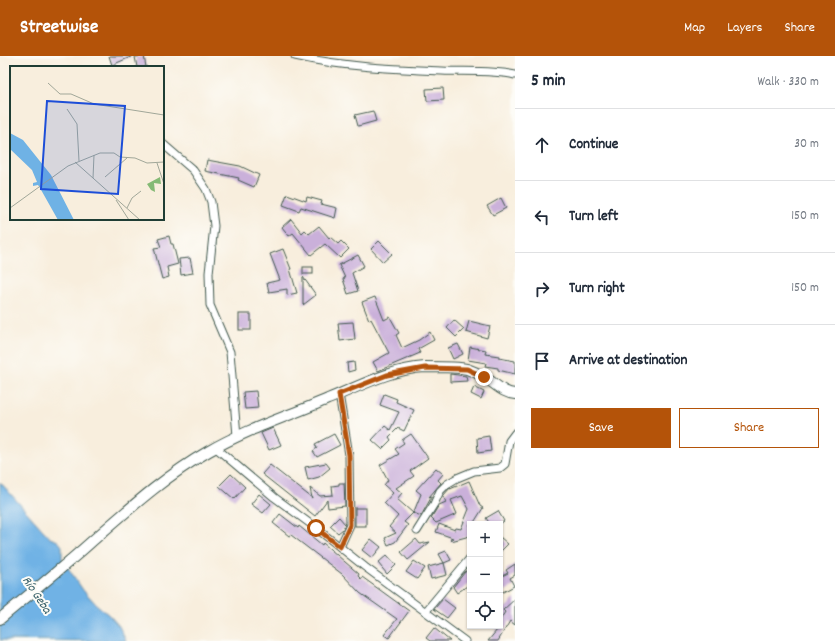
<!DOCTYPE html>
<meta charset="utf-8">
<style>
:root{--surface:#fff;--page:#f6f6f7;--text:#1f2937;--muted:#747a83;--line:#e0e1e3;--accent:#b45309}
body{margin:0;font-family:Dekko,sans-serif;background:var(--page);color:var(--text)}
.controls{position:absolute;right:12px;bottom:12px;display:grid;overflow:hidden;border-radius:0px;box-shadow:0 1px 3px #0004}
.controls button{width:36px;height:36px;display:grid;place-items:center;padding:0;border:0;border-bottom:1px solid var(--line);background:var(--surface);color:var(--text);font:20px sans-serif}
.stop{position:absolute;width:12px;height:12px;margin:-9px;border:3px solid #b45309;border-radius:50%;background:#fff}
.stop.end{background:#b45309;border-color:#fff;box-shadow:0 1px 4px #0008}
.list{margin:0;padding:0;list-style:none}
h2{display:flex;justify-content:space-between;align-items:center;height:52px;margin:0;padding:0 16px;font-size:17px}
h2 small{font-size:13px;font-weight:400;color:var(--muted)}
.list li{display:grid;grid-template-columns:26px 1fr auto;gap:12px;align-items:center;box-sizing:border-box;height:72px;padding:0 16px;border-top:1px solid var(--line)}
.list b{display:block;font-size:15px;white-space:nowrap}
.list em{font-size:13px;font-style:normal;color:var(--muted)}
.actions{display:flex;gap:8px;padding:12px 16px}
.actions a{flex:1;padding:9px 0;border:1px solid var(--accent);border-radius:0px;text-align:center;font-size:14px;color:var(--accent)}
.actions .main{background:var(--accent);color:#fff}
.icon{flex:none;width:22px;height:22px;fill:none;stroke:currentColor;stroke-width:2;stroke-linecap:round;stroke-linejoin:round}
.map{position:relative;flex:none;width:515px;height:585px;overflow:hidden}
header{display:flex;align-items:center;gap:24px;box-sizing:border-box;height:56px;padding:0 20px;background:var(--accent);color:#fff}
header strong{font-size:19px}
nav{display:flex;gap:22px;margin-inline-start:auto;font-size:14px}
main{display:flex}
aside{flex:1;background:var(--surface)}
.map>svg:first-child{display:block}
</style>
<header>
<strong>Streetwise</strong>
<nav><a>Map</a><a>Layers</a><a>Share</a></nav>
</header>
<main>
<div class="map">
<svg width="515" height="585" viewBox="0 0 515 585">
<rect width="100%" height="100%" fill="#fdfcf7"/>
<filter id="ink" filterUnits="userSpaceOnUse"><feTurbulence type="fractalNoise" baseFrequency=".025" numOctaves="2"/><feDisplacementMap in="SourceGraphic" scale="8" xChannelSelector="R" yChannelSelector="G"/><feConvolveMatrix kernelMatrix="1 2 1 2 8 2 1 2 1" color-interpolation-filters="sRGB"/></filter>
<filter id="wash" filterUnits="userSpaceOnUse"><feTurbulence type="fractalNoise" baseFrequency=".012" numOctaves="4" result="noise"/><feDisplacementMap in="SourceGraphic" scale="16" xChannelSelector="R" yChannelSelector="G"/><feGaussianBlur stdDeviation="0.9" result="paint"/><feColorMatrix in="noise" values="0 0 0 0 0 0 0 0 0 0 0 0 0 0 0 0 0 1.4 0 .05"/><feComposite in="paint" operator="in"/></filter>
<g filter="url(#wash)">
<rect width="100%" height="100%" fill="#f8eedd"/>
<polygon fill="#6fb2e5" stroke="#47788c" points="0,426 50,482 58,485 62,490 62,503 83,534 96,548 110,560 119,570 126,585 0,584"/>
<g id="blocks">
<g fill="#cab0da">
<polygon points="109,0 133,0 112,9"/>
<polygon points="144,0 146,11 137,11 135,1"/>
<polygon points="443,32 444,44 427,45 426,33"/>
<polygon points="373,55 376,65 358,70 355,59"/>
<polygon points="207,104 240,110 259,119 254,131 238,124 239,122 205,115"/>
<polygon points="287,138 306,145 307,141 322,145 321,148 337,152 335,162 301,151 299,155 283,149"/>
<polygon points="501,142 506,152 493,159 487,150"/>
<polygon points="291,163 302,177 305,174 309,178 319,170 329,182 330,181 338,188 341,185 349,193 340,202 325,188 311,199 293,177 289,180 282,171"/>
<polygon points="169,180 171,188 173,188 178,208 167,211 169,221 162,223 154,192 161,191 158,183"/>
<polygon points="379,185 392,198 383,206 371,193"/>
<polygon points="283,193 291,213 290,213 297,237 287,239 287,233 269,236 267,227 280,224 270,198"/>
<polygon points="358,199 364,210 352,217 358,235 348,238 343,223 345,222 339,209"/>
<polygon points="190,202 193,217 181,219 179,203"/>
<rect x="303" y="211" width="10" height="7"/>
<polygon points="303,221 316,239 303,249"/>
<polygon points="375,241 384,264 390,261 399,277 396,279 402,292 419,284 430,276 434,284 418,293 420,297 378,315 373,306 389,297 371,263 369,264 362,246"/>
<rect x="239" y="258" width="12" height="16"/>
<polygon points="454,264 464,273 456,281 447,272"/>
<polygon points="469,265 490,270 487,282 466,276"/>
<polygon points="353,266 355,283 340,285 338,267"/>
<polygon points="458,288 463,298 453,303 448,292"/>
<polygon points="470,291 486,294 485,298 499,300 499,302 515,305 515,318 498,314 498,312 485,310 486,307 468,304"/>
<polygon points="354,306 355,314 348,316 347,307"/>
<polygon points="450,318 466,320 467,325 450,326"/>
<polygon points="474,331 484,336 481,343 471,338"/>
<polygon points="256,335 258,352 245,353 243,336"/>
<polygon points="384,338 397,343 396,346 414,354 404,375 398,372 389,381 391,384 382,393 372,384 385,370 390,374 399,356 380,349"/>
<polygon points="273,372 281,389 269,394 261,377"/>
<polygon points="334,378 340,389 317,401 313,395 317,392 315,388"/>
<polygon points="411,378 428,402 410,415 414,420 396,432 402,437 397,443 413,457 404,466 408,469 395,486 388,489 385,482 396,477 389,471 398,460 384,447 393,437 384,429 388,424 380,409 399,398 395,393 404,387 402,384"/>
<polygon points="489,380 491,395 478,397 477,382"/>
<polygon points="326,407 330,412 319,421 308,424 305,411"/>
<polygon points="270,409 312,442 310,432 320,440 333,439 332,430 339,429 339,427 344,427 345,450 328,452 327,444 315,460 262,418"/>
<polygon points="436,412 443,418 438,424 441,427 429,441 432,440 421,460 414,457 413,458 421,438 416,434"/>
<polygon points="231,418 245,431 234,443 219,430"/>
<polygon points="469,425 480,450 483,452 473,468 470,468 470,480 451,485 450,484 453,482 436,476 439,468 455,474 456,472 461,473 469,453 462,440 451,444 457,458 436,467 431,462 439,449 446,446 443,440 450,432 450,433"/>
<polygon points="259,438 271,448 263,457 251,448"/>
<rect x="355" y="452" width="11" height="18"/>
<polygon points="498,455 504,465 500,468 490,468 486,462"/>
<polygon points="280,458 298,472 299,470 322,489 323,487 359,518 358,520 361,523 362,521 409,555 389,582 384,579 397,563 360,537 342,518 291,479 289,480 273,467"/>
<polygon points="339,461 345,468 343,473 338,477 330,470"/>
<polygon points="500,481 508,488 500,496"/>
<polygon points="371,483 381,491 372,502 362,494"/>
<polygon points="416,483 420,488 430,486 408,504 401,496"/>
<polygon points="446,495 451,504 444,507 447,519 431,523 428,511 444,507 439,498"/>
<polygon points="387,499 396,509 387,518 378,507"/>
<polygon points="414,505 425,512 417,523 406,516"/>
<polygon points="515,508 515,519 510,522 514,530 503,536 500,531 500,521 508,517 506,514"/>
<polygon points="470,513 470,528 457,537 453,531 465,516"/>
<polygon points="443,543 455,552 447,562 434,553"/>
<polygon points="515,543 515,569 510,565 498,585 488,585 497,574 491,570 500,570 500,564 505,556 503,554"/>
<polygon points="434,572 450,585 430,585 426,582"/>
</g>
</g>
</g>
<g filter="url(#ink)">
<use href="#blocks" fill-opacity="0" stroke="#40584d" stroke-width="1"/>
<g fill="none" stroke-linecap="round" stroke-linejoin="round">
<defs>
<g id="street">
<path d="M295,0C344,11 393,13 442,15C464,16 494,14 515,19"/>
<polyline points="163,88 193,114 206,133 211,146 214,170 209,217 210,249 230,296 237,380"/>
<polyline points="339,338 349,399 350,469 340,491"/>
<polyline points="215,391 274,441 316,472 365,511 465,585"/>
<polyline points="417,475 434,448 440,435 447,428 457,422 474,415 500,412 505,408 509,385 515,377"/>
<polyline points="426,555 470,502"/>
</g>
<path id="secondary" d="M0,563C30,538 61,513 90,487C128,454 165,420 209,395C247,373 289,360 328,343C360,330 391,313 425,311C435,311 459,311 467,313C473,315 479,318 484,321C495,327 502,337 515,338"/>
</defs>
<use href="#street" stroke="#40584d" stroke-width="9"/>
<use href="#secondary" stroke="#40584d" stroke-width="12"/>
<use href="#street" stroke="#fff" stroke-width="7"/>
<use href="#secondary" stroke="#fff" stroke-width="10"/>
</g>
</g>
<g fill="none" stroke-linecap="round" stroke-linejoin="round" filter="url(#ink)">
<polyline stroke="#b45309" stroke-width="5" points="316,472 340,491 350,469 349,399 339,338 387,319 425,312 467,313 484,321"/>
</g>
<g text-anchor="middle" stroke-width="4" stroke-linejoin="round" paint-order="stroke">
<g font-size="13" font-style="italic" fill="#376069" stroke="#fdfcf7">
<text transform="translate(38 538) rotate(56)" y="5">Río Geba</text>
</g>
</g>
<g transform="translate(10 10)">
<rect width="154" height="154" fill="#f8eedd"/>
<path d="M150,111L151,118L144,117L145,126L141,124L137,118Z" fill="#85ba75"/>
<path d="M0,67L13,74L41,109L64,154H48L30,122L28,119L23,120V117L27,116L22,104L0,83Z" fill="#6fb2e5"/>
<path fill="none" stroke="#a1a799" stroke-width="1" d="M38,17L50,28H61L84,38L154,49M57,43L67,58L69,95M65,96L130,154M147,97L154,118M95,111L117,92M83,112L84,89M106,134L119,154M0,142L58,100L90,87H104L110,91L125,92L137,97L154,96M117,142L122,132L131,125"/>
<path fill="#1d4ed8" fill-opacity="0.15" stroke="#1d4ed8" stroke-width="2" d="M37,35L115,40L108,128L31,123Z"/>
<rect width="154" height="154" fill="none" stroke="#1f3d34" stroke-width="2"/>
</g>
</svg>
<div class="controls">
<button>+</button>
<button>−</button>
<button><svg class="icon" aria-label="locate" viewBox="0 0 24 24"><circle cx="12" cy="12" r="6"/><path d="M12 2v4M12 18v4M2 12h4M18 12h4"/></svg></button>
</div>
<div class="stop" style="left:316px;top:472px"></div>
<div class="stop end" style="left:484px;top:321px"></div>
</div>
<aside>
<h2>5 min<small>Walk · 330 m</small></h2>
<ul class="list">
<li><svg class="icon" aria-label="ahead" viewBox="0 0 24 24"><path d="M12 20V5M6 11l6-6 6 6"/></svg><div><b>Continue</b></div><em>30 m</em></li>
<li><svg class="icon" aria-label="left" viewBox="0 0 24 24"><path d="M17 20v-9H6M10 6l-5 5 5 5"/></svg><div><b>Turn left</b></div><em>150 m</em></li>
<li><svg class="icon" aria-label="right" viewBox="0 0 24 24"><path d="M7 20v-9h11M14 6l5 5-5 5"/></svg><div><b>Turn right</b></div><em>150 m</em></li>
<li><svg class="icon" aria-label="arrive" viewBox="0 0 24 24"><path d="M6 21V4h12l-3 4 3 4H6"/></svg><div><b>Arrive at destination</b></div></li>
</ul>
<div class="actions"><a class="main">Save</a><a>Share</a></div>
</aside>
</main>
